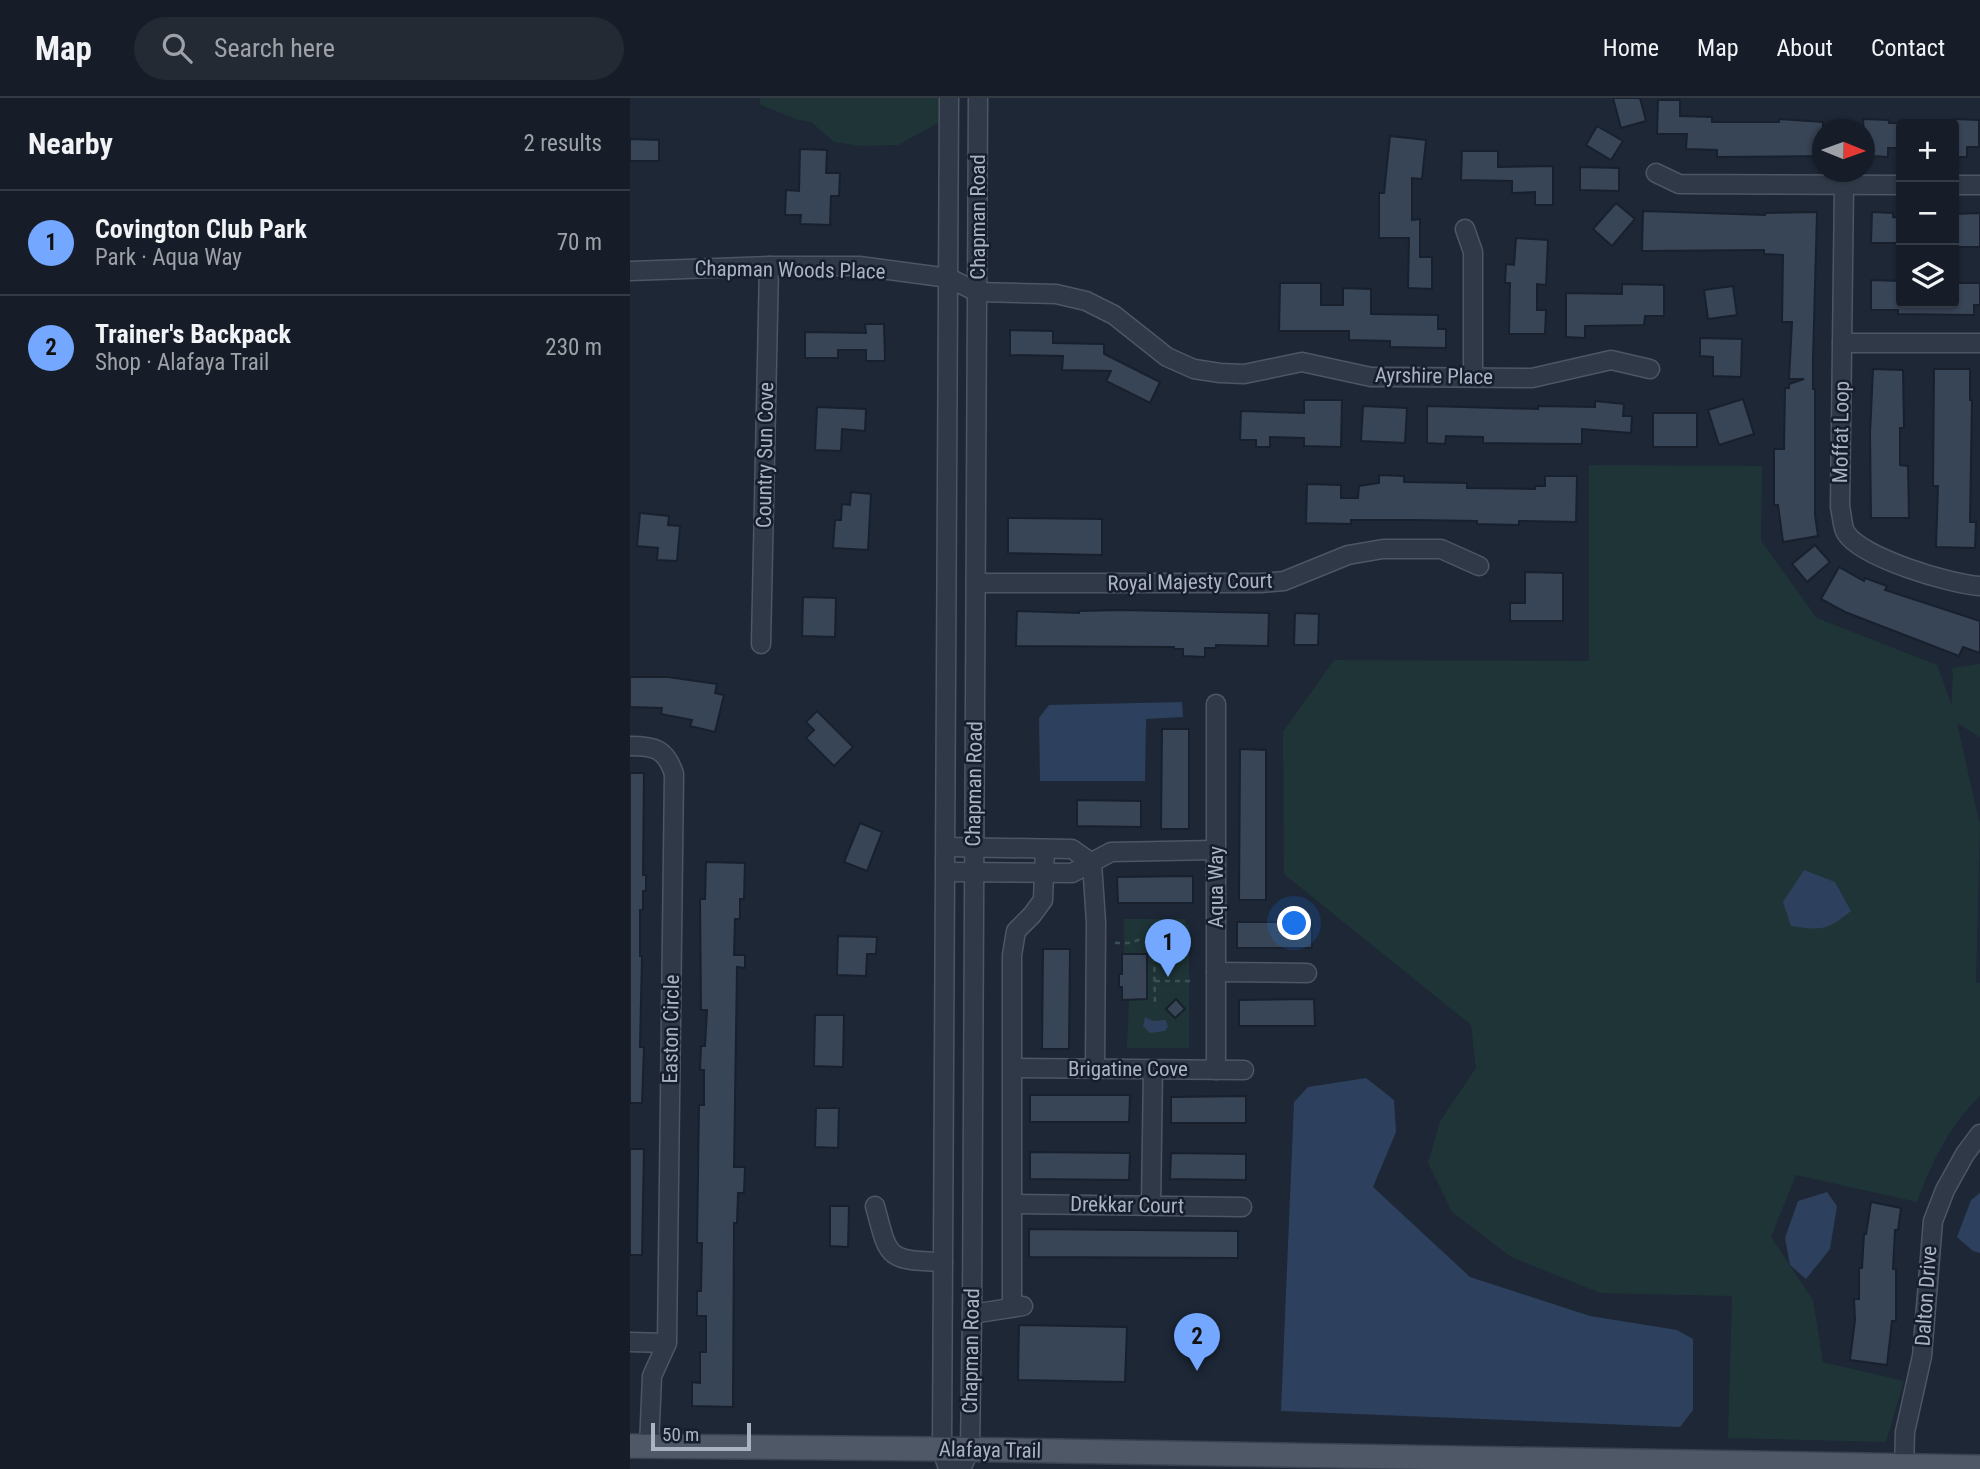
<!DOCTYPE html>
<meta charset="utf-8">
<style>
:root{--surface:#161d28;--page:#232a34;--text:#f1f3f6;--muted:#9ea2a8;--line:#353b45;--accent:#74a7ff}
body{margin:0;font-family:"Roboto Condensed",sans-serif;background:var(--page);color:var(--text)}
.controls{position:absolute;right:21px;top:21px;display:grid;overflow:hidden;border-radius:7px;box-shadow:0 2px 5px #0004}
.controls button{width:63px;height:63px;display:grid;place-items:center;padding:0;border:0;border-bottom:2px solid var(--line);background:var(--surface);color:var(--text);font:35px sans-serif}
.compass{position:absolute;left:1182px;top:21px;width:63px;height:63px;border-radius:50%;background:var(--surface);box-shadow:0 2px 5px #0004;rotate:91deg}
.scale{position:absolute;left:21px;bottom:18px;width:100px;box-sizing:border-box;padding-left:7px;border:4px solid #a9b3c4;border-top:0;font-size:19px;line-height:24px;white-space:nowrap;color:#a9b3c4;-webkit-text-stroke:5px #161e2b;paint-order:stroke}
.you{position:absolute;left:665px;top:826px;width:24px;height:24px;margin:-18px;border:5px solid #fff;border-radius:50%;background:#1a73e8;box-shadow:0 0 0 10px #1a73e833}
.badge{display:grid;place-items:center;width:46px;height:46px;border-radius:50%;background:var(--accent);color:#111;font-size:23px;font-weight:700}
.pin{position:absolute;translate:-50% -58px;filter:drop-shadow(0 2px 4px #0008)}
.pin::after{content:'';position:absolute;top:37px;width:24px;height:21px;background:inherit;clip-path:polygon(0 0,100% 0,50% 100%)}
.list{margin:0;padding:0;list-style:none}
h2{display:flex;justify-content:space-between;align-items:center;height:91px;margin:0;padding:0 28px;font-size:30px}
h2 small{font-size:23px;font-weight:400;color:var(--muted)}
.list li{display:grid;grid-template-columns:46px 1fr auto;gap:21px;align-items:center;box-sizing:border-box;height:105px;padding:0 28px;border-top:2px solid var(--line)}
.list b{display:block;font-size:26px;white-space:nowrap}
.list p{margin:0;font-size:23px;white-space:nowrap;color:var(--muted)}
.list em{font-size:23px;font-style:normal;color:var(--muted)}
.icon{flex:none;width:38px;height:38px;fill:none;stroke:currentColor;stroke-width:2;stroke-linecap:round;stroke-linejoin:round}
.map{position:relative;flex:none;width:1350px;height:1371px;overflow:hidden}
header{display:flex;align-items:center;gap:42px;box-sizing:border-box;height:98px;padding:0 35px;background:var(--surface);border-bottom:2px solid var(--line)}
header strong{font-size:33px}
nav{display:flex;gap:38px;margin-inline-start:auto;font-size:24px}
.search{width:490px;height:63px;background:var(--page);display:flex;align-items:center;gap:18px;box-sizing:border-box;padding:0 24px;border-radius:38px;color:var(--muted);font-size:26px}
main{display:flex}
aside{flex:1;background:var(--surface)}
.map>svg:first-child{display:block}
</style>
<header>
<strong>Map</strong>
<div class="search"><svg class="icon" aria-label="search" viewBox="0 0 24 24"><circle cx="10" cy="10" r="6"/><path d="M15 15l6 6"/></svg>Search here</div>
<nav><a>Home</a><a>Map</a><a>About</a><a>Contact</a></nav>
</header>
<main>
<aside>
<h2>Nearby<small>2 results</small></h2>
<ul class="list">
<li><span class="badge">1</span><div><b>Covington Club Park</b><p>Park · Aqua Way</p></div><em>70 m</em></li>
<li><span class="badge">2</span><div><b>Trainer's Backpack</b><p>Shop · Alafaya Trail</p></div><em>230 m</em></li>
</ul>
</aside>
<div class="map">
<svg width="1350" height="1371" viewBox="0 0 1350 1371">
<rect width="100%" height="100%" fill="#1d2736"/>
<g fill="#1f3437">
<polygon points="129,0 310,0 310,24 268,47 233,48 204,44 181,24 168,22 131,7"/>
<path d="M959,367L1132,368L1131,443L1187,520L1307,567L1322,608C1321,596 1324,584 1322,570L1350,566V639L1327,625L1350,727L1346,884L1350,885V998C1319,1028 1302,1064 1287,1104L1166,1077L1141,1139L1183,1202L1193,1264L1274,1283L1256,1344L1098,1340L1102,1198L970,1195L881,1159L822,1114L798,1065L810,1023L846,970L841,927L654,776L653,634L704,562L959,563Z"/>
<polygon points="494,821 556,821 556,826 559,827 559,950 497,950 499,901 517,901 494,856"/>
</g>
<g fill="#2d405d">
<polygon points="552,604 553,619 516,621 515,683 410,683 409,620 419,607"/>
<path d="M1174,772L1205,784L1221,813C1197,832 1192,833 1161,828L1153,804Z"/>
<polygon points="515,919 523,923 536,922 538,929 535,933 520,935 513,928"/>
<polygon points="736,980 764,1002 766,1034 743,1089 840,1179 960,1218 1047,1232 1063,1241 1063,1312 1050,1329 651,1313 664,1004 678,989"/>
<polygon points="1197,1094 1207,1108 1200,1151 1176,1181 1160,1167 1155,1140 1168,1103"/>
<polygon points="1350,1095 1350,1155 1343,1153 1327,1139 1341,1102"/>
</g>
<g fill="#384557" stroke="#18202d" stroke-width="2">
<polygon points="983,0 1010,0 1016,23 991,30"/>
<polygon points="1028,2 1050,2 1050,18 1082,19 1082,24 1149,24 1149,21 1193,24 1193,58 1087,59 1087,52 1056,51 1057,36 1027,36"/>
<polygon points="1233,21 1259,22 1259,25 1271,25 1271,50 1258,50 1258,59 1243,58 1243,49 1235,49"/>
<polygon points="1324,21 1349,22 1349,49 1337,49 1337,59 1324,59"/>
<polygon points="967,28 993,43 981,62 956,47"/>
<polygon points="760,38 796,42 792,81 782,80 782,122 790,121 790,159 802,159 802,191 778,190 779,140 749,140 749,95 754,95"/>
<polygon points="0,41 29,42 29,63 0,63"/>
<polygon points="170,51 197,52 196,75 210,75 209,98 201,98 200,127 170,126 171,117 155,117 156,92 169,93"/>
<polygon points="832,53 868,53 868,69 923,68 923,107 905,107 905,94 882,95 882,83 831,82"/>
<polygon points="950,69 989,70 989,93 950,92"/>
<polygon points="986,105 1005,121 982,148 963,131"/>
<polygon points="1013,113 1135,117 1135,115 1187,114 1183,261 1183,291 1185,291 1185,417 1188,438 1153,444 1148,407 1144,407 1144,351 1154,351 1155,290 1159,290 1159,286 1174,281 1159,281 1162,224 1152,224 1153,157 1134,156 1134,152 1012,153"/>
<polygon points="1242,114 1263,115 1263,119 1271,120 1271,145 1241,145"/>
<polygon points="1350,115 1350,149 1324,149 1324,116"/>
<polygon points="886,140 918,142 916,187 907,186 907,212 916,212 915,236 879,236 880,185 875,185 876,166 884,167"/>
<polygon points="1241,182 1271,183 1271,205 1324,205 1324,185 1350,185 1350,207 1344,207 1344,217 1268,216 1268,212 1241,212"/>
<polygon points="650,185 691,185 691,207 713,207 713,190 741,191 741,216 808,217 808,231 816,231 816,250 760,249 760,243 719,242 719,233 649,233"/>
<polygon points="992,186 1034,187 1034,218 1015,218 1014,227 955,228 955,240 936,239 936,195 992,196"/>
<polygon points="1103,188 1107,217 1078,221 1074,192"/>
<polygon points="235,226 254,226 255,263 236,263 236,252 208,252 208,260 175,260 175,234 236,235"/>
<polygon points="380,232 423,233 423,245 474,246 474,256 530,284 520,305 476,283 481,273 432,272 433,258 380,257"/>
<polygon points="1070,240 1112,241 1111,279 1083,278 1083,259 1070,258"/>
<polygon points="1243,271 1273,272 1274,330 1270,330 1270,367 1278,368 1279,420 1241,420 1240,336"/>
<polygon points="1304,271 1340,271 1340,302 1342,302 1340,424 1346,424 1345,450 1306,449 1308,388 1303,388"/>
<polygon points="1113,301 1124,336 1089,347 1078,312"/>
<polygon points="674,302 712,302 711,349 674,348 674,340 640,339 640,349 626,349 626,342 610,342 611,313 674,315"/>
<polygon points="965,303 994,306 993,318 1002,318 1001,335 952,331 952,346 853,345 853,339 816,338 815,346 797,345 797,308 908,311 908,308 965,309"/>
<polygon points="733,308 777,310 775,345 731,343"/>
<polygon points="187,309 236,311 235,333 212,331 211,353 185,352"/>
<rect x="1023" y="315" width="44" height="34"/>
<polygon points="749,377 774,378 774,384 837,385 837,390 905,391 905,388 915,388 915,378 947,378 946,424 889,423 889,427 847,426 847,423 784,422 721,422 721,426 676,425 677,386 711,387 711,400 728,400 729,388 749,385"/>
<polygon points="221,394 241,396 238,452 203,450 205,422 211,422 212,406 220,407"/>
<polygon points="10,415 39,418 38,427 50,428 47,463 27,462 28,450 7,448"/>
<polygon points="378,420 472,421 472,457 378,455"/>
<polygon points="1185,447 1200,464 1177,484 1162,466"/>
<polygon points="1209,469 1234,483 1235,480 1257,488 1255,492 1350,523 1350,555 1333,549 1329,558 1215,514 1191,501"/>
<polygon points="895,474 933,475 933,523 880,523 880,505 895,505"/>
<polygon points="173,499 206,500 205,539 172,538"/>
<polygon points="491,512 639,515 638,548 586,547 586,550 575,550 575,559 553,558 553,551 544,551 544,549 386,548 387,513 449,515 449,513"/>
<polygon points="665,515 689,516 688,547 664,547"/>
<polygon points="0,579 38,579 87,586 85,595 94,597 85,634 60,628 62,622 31,616 32,610 0,609"/>
<polygon points="187,613 223,649 204,668 176,640 184,632 176,624"/>
<polygon points="532,631 559,631 559,731 531,731"/>
<polygon points="610,651 636,652 636,802 609,802"/>
<polygon points="0,675 14,675 13,777 16,777 16,793 13,793 13,812 10,812 10,858 12,858 10,949 14,949 12,1005 0,1005"/>
<polygon points="447,702 511,703 511,729 447,728"/>
<polygon points="230,725 252,734 237,773 214,764"/>
<polygon points="76,764 115,765 114,801 110,801 110,821 105,821 104,857 115,857 115,870 107,869 104,1069 115,1069 114,1095 108,1095 107,1125 104,1125 103,1309 62,1308 62,1284 70,1285 70,1254 76,1254 76,1218 67,1218 67,1193 71,1193 72,1145 67,1145 69,1007 74,1007 74,972 70,972 71,948 75,948 77,912 71,912 70,801 75,801"/>
<polygon points="563,778 563,805 488,805 487,779"/>
<rect x="607" y="824" width="75" height="26"/>
<polygon points="208,838 247,839 246,856 237,856 236,878 207,877"/>
<polygon points="413,851 440,851 439,951 412,951"/>
<polygon points="492,856 517,856 517,901 492,902 492,889 489,889 489,876 492,876"/>
<polygon points="546,901 555,911 545,920 536,911"/>
<polygon points="684,901 685,928 609,928 609,902"/>
<polygon points="185,917 214,917 213,969 184,968"/>
<polygon points="400,997 500,997 499,1024 400,1024"/>
<polygon points="616,998 616,1025 541,1025 541,999"/>
<polygon points="186,1010 209,1010 208,1050 185,1049"/>
<polygon points="0,1051 14,1051 12,1157 0,1157"/>
<polygon points="400,1054 500,1055 499,1082 400,1081"/>
<polygon points="541,1055 616,1056 616,1082 540,1081"/>
<polygon points="1241,1104 1271,1110 1268,1132 1265,1132 1263,1171 1266,1171 1266,1223 1262,1223 1257,1267 1220,1262 1225,1222 1224,1201 1229,1201 1229,1170 1232,1170 1234,1136 1236,1136"/>
<polygon points="200,1108 219,1108 218,1149 200,1148"/>
<polygon points="399,1131 608,1133 608,1160 399,1159"/>
<polygon points="389,1227 497,1229 495,1284 388,1282"/>
</g>
<g fill="none" stroke-linecap="round" stroke-linejoin="round">
<defs>
<g id="minor">
<polyline points="1026,75 1049,86 1271,87"/>
<path d="M1214,87L1210,409C1212,416 1212,429 1216,435C1232,460 1320,486 1350,488"/>
<polyline points="1324,87 1350,87"/>
<polyline points="835,131 843,154 843,279"/>
<polyline points="0,173 139,168 229,168 319,180 347,194 426,196 456,203 484,217 537,259 564,271 590,275 614,276 672,264 741,279 765,279 902,280 981,262 1020,271"/>
<polyline points="1212,245 1350,245"/>
<polyline points="346,485 631,485 654,483 718,457 753,451 811,451 849,468"/>
<polyline points="131,546 139,168"/>
<polyline points="586,606 586,972"/>
<path d="M0,648C25,648 36,651 44,676L37,1245L0,1244"/>
<polyline points="316,749 442,751 462,765"/>
<polyline points="462,765 466,824 465,970"/>
<polyline points="316,774 442,775 481,754 586,752"/>
<polyline points="586,874 677,875"/>
<polyline points="383,970 614,972"/>
<polyline points="383,1106 612,1109"/>
<polyline points="521,1107 523,971"/>
<path d="M245,1108C259,1161 256,1162 313,1164"/>
<polyline points="382,1208 382,857 386,833 402,817 413,802 415,751"/>
<polyline points="342,1216 393,1208"/>
<polyline points="19,1348 22,1278 37,1245"/>
<polyline points="318,1371 312,1351 319,0"/>
<polyline points="331,1371 340,1351 342,1216 348,0"/>
<polyline points="1274,1371 1275,1334 1292,1258 1303,1123 1315,1092 1335,1056 1350,1036"/>
</g>
<polyline id="major" points="0,1348 312,1351 1350,1369"/>
</defs>
<use href="#minor" stroke="#4d5665" stroke-width="21"/>
<use href="#major" stroke="#394250" stroke-width="26"/>
<g stroke="#3c5155" stroke-width="2.5" stroke-dasharray="5 5" stroke-linecap="butt">
<polyline points="485,845 501,845 508,842 517,845 524,851 525,909"/>
<polyline points="525,883 564,883"/>
</g>
<use href="#minor" stroke="#303947" stroke-width="18"/>
<use href="#major" stroke="#4e5867" stroke-width="23"/>
</g>
<g text-anchor="middle" stroke-width="5" stroke-linejoin="round" paint-order="stroke">
<g font-size="21" fill="#a9b3c4" stroke="#161e2b">
<text transform="translate(348 119) rotate(-90)" y="7">Chapman Road</text>
<text transform="translate(160 172) rotate(1)" y="7">Chapman Woods Place</text>
<text transform="translate(804 278) rotate(1)" y="7">Ayrshire Place</text>
<text transform="translate(1211 334) rotate(-89)" y="7">Moffat Loop</text>
<text transform="translate(135 357) rotate(-89)" y="7">Country Sun Cove</text>
<text transform="translate(560 484) rotate(-1)" y="7">Royal Majesty Court</text>
<text transform="translate(344 686) rotate(-89)" y="7">Chapman Road</text>
<text transform="translate(586 789) rotate(-90)" y="7">Aqua Way</text>
<text transform="translate(41 931) rotate(-89)" y="7">Easton Circle</text>
<text x="498" y="978">Brigatine Cove</text>
<text transform="translate(497 1107) rotate(1)" y="7">Drekkar Court</text>
<text transform="translate(1296 1198) rotate(-86)" y="7">Dalton Drive</text>
<text transform="translate(341 1253) rotate(-89)" y="7">Chapman Road</text>
<text transform="translate(360 1352) rotate(1)" y="7">Alafaya Trail</text>
</g>
</g>
</svg>
<div class="controls">
<button>+</button>
<button>−</button>
<button><svg class="icon" aria-label="layers" viewBox="0 0 24 24"><path d="M12 4l9 5-9 5-9-5zM3 14l9 5 9-5"/></svg></button>
</div>
<svg class="compass" viewBox="-18 -18 36 36"><path d="M0-13l5 13h-10z" fill="#e53935"/><path d="M0 13l5-13h-10z" fill="#9ea2a8"/></svg>
<div class="scale">50 m</div>
<div class="you"></div>
<div class="pin badge" style="left:538px;top:879px">1</div>
<div class="pin badge" style="left:567px;top:1273px">2</div>
</div>
</main>
